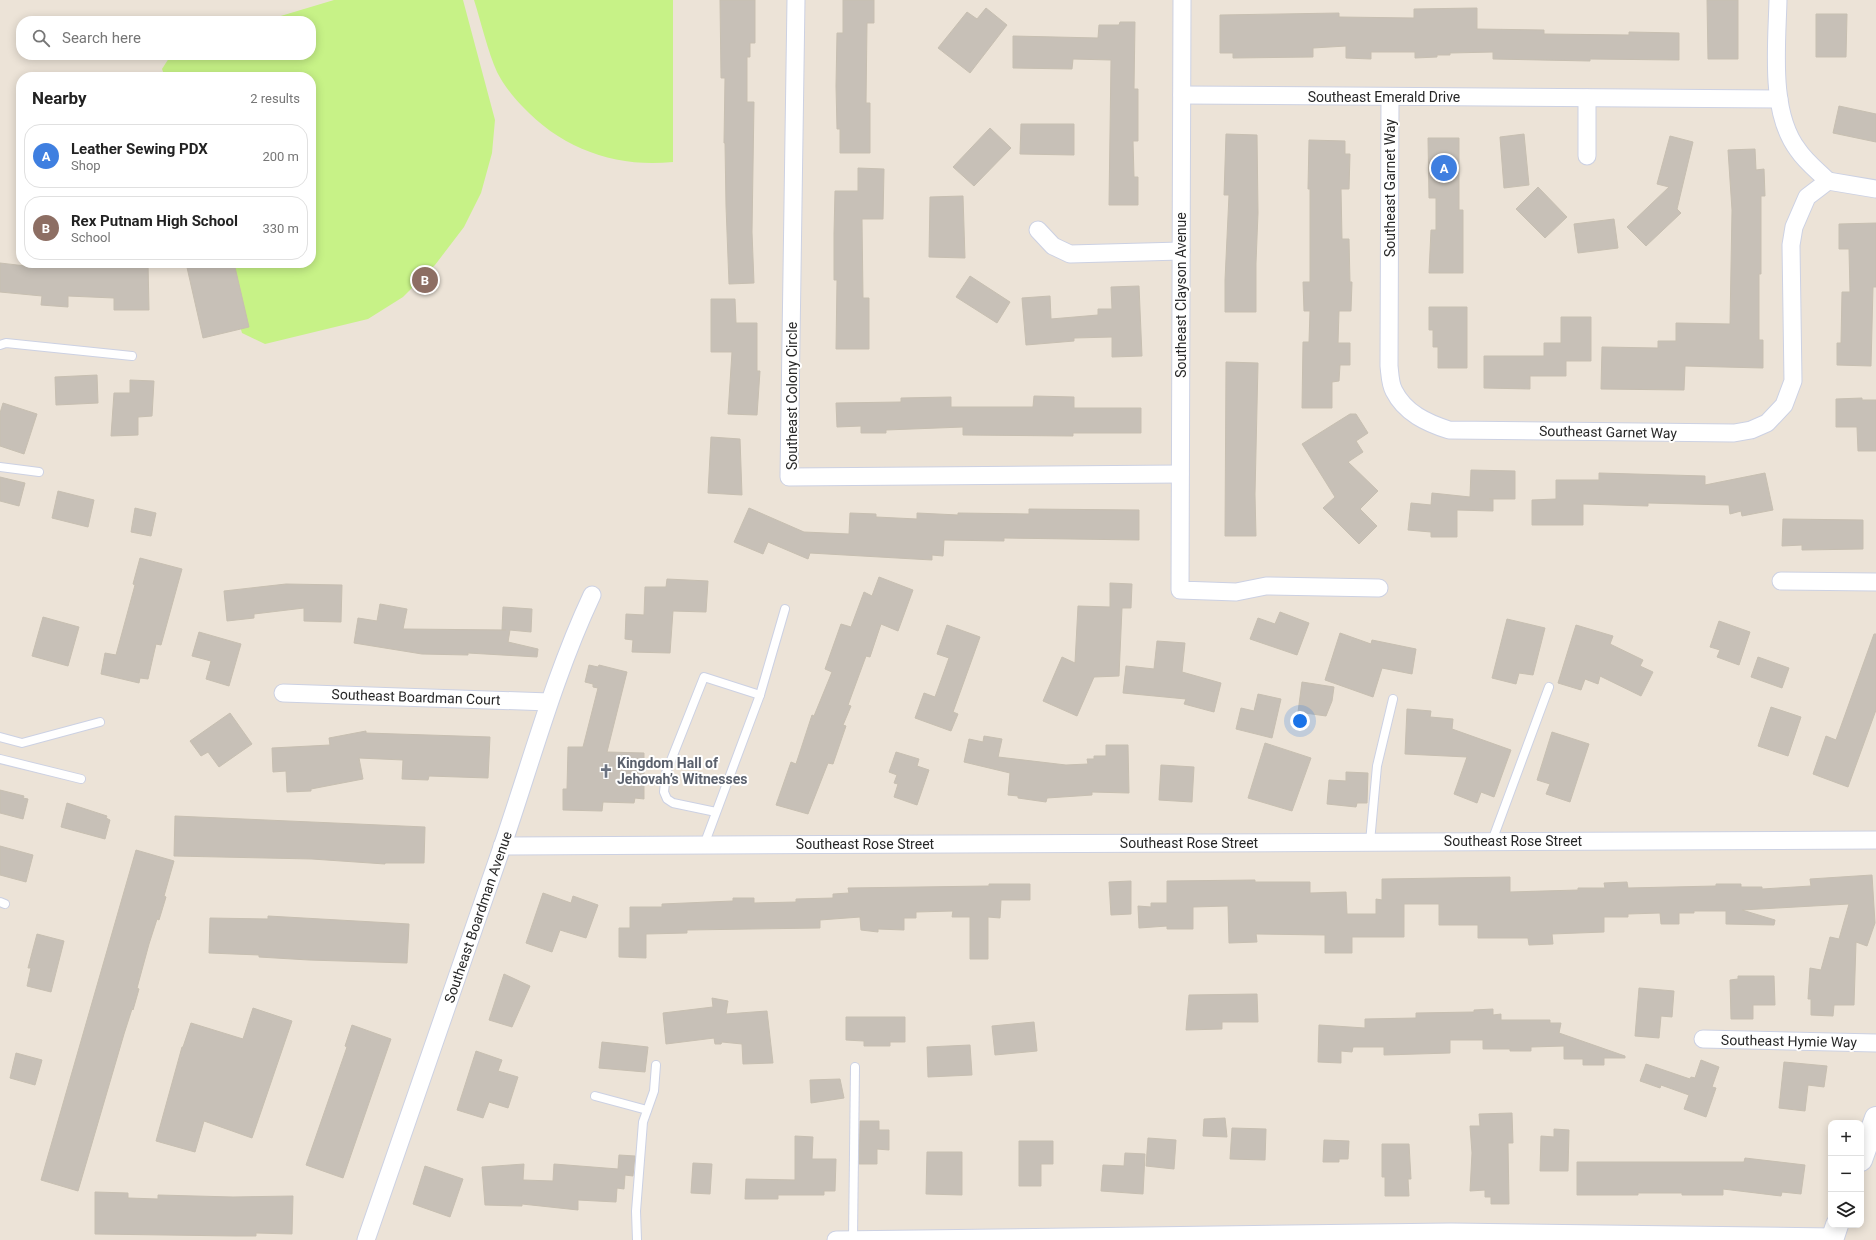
<!DOCTYPE html>
<meta charset="utf-8">
<style>
:root{--surface:#fff;--page:#f6f6f6;--text:#222;--muted:#767676;--line:#e0e0e0;--accent:#0f766e}
body{margin:0;font-family:Roboto,sans-serif;background:var(--page);color:var(--text)}
.controls{position:absolute;right:12px;bottom:12px;display:grid;overflow:hidden;border-radius:8px;box-shadow:0 2px 10px #0003}
.controls button{width:36px;height:36px;display:grid;place-items:center;padding:0;border:0;border-bottom:1px solid var(--line);background:var(--surface);color:var(--text);font:20px sans-serif}
.you{position:absolute;left:1300px;top:721px;width:14px;height:14px;margin:-10px;border:3px solid #fff;border-radius:50%;background:#1a73e8;box-shadow:0 0 0 6px #1a73e833}
.badge{display:grid;place-items:center;width:26px;height:26px;border-radius:50%;background:var(--accent);color:#fff;font-size:13px;font-weight:700}
.pin{position:absolute;translate:-50% -50%;border:2px solid #fff;box-shadow:0 1px 4px #0006}
.list{margin:0;padding:0;list-style:none}
h2{display:flex;justify-content:space-between;align-items:center;height:52px;margin:0;padding:0 16px;font-size:17px}
h2 small{font-size:13px;font-weight:400;color:var(--muted)}
.list li{display:grid;grid-template-columns:26px 1fr auto;gap:12px;align-items:center;box-sizing:border-box;height:64px;margin:0 8px 8px;padding:0 8px;border:1px solid var(--line);border-radius:16px}
.list b{display:block;font-size:15px;white-space:nowrap}
.list p{margin:0;font-size:13px;white-space:nowrap;color:var(--muted)}
.list em{font-size:13px;font-style:normal;color:var(--muted)}
.icon{flex:none;width:22px;height:22px;fill:none;stroke:currentColor;stroke-width:2;stroke-linecap:round;stroke-linejoin:round}
.map{position:relative;flex:none;width:1876px;height:1240px;overflow:hidden}
.search{position:absolute;background:var(--surface);box-shadow:0 2px 10px #0003;left:16px;top:16px;width:300px;height:44px;display:flex;align-items:center;gap:10px;box-sizing:border-box;padding:0 14px;border-radius:16px;color:var(--muted);font-size:15px}
.panel{position:absolute;background:var(--surface);box-shadow:0 2px 10px #0003;left:16px;top:72px;width:300px;height:196px;border-radius:16px}
.map>svg:first-child{display:block}
</style>
<div class="map">
<svg width="1876" height="1240" viewBox="0 0 1876 1240">
<rect width="100%" height="100%" fill="#ece3d7"/>
<g fill="#c7f287">
<polygon points="334,0 463,0 495,120 492,153 481,193 464,227 435,265 403,297 368,319 265,344 242,333 221,263 311,263 311,77 165,77 162,69 171,55 311,55 311,21 264,21"/>
<path d="M474,0H673V162C616,168 562,149 522,106C513,97 503,84 497,72C488,52 481,22 474,0Z"/>
</g>
<g fill="#c7c0b7" stroke="#c7bfb1">
<polygon points="720,0 755,0 755,43 750,43 750,57 747,57 747,102 754,102 752,232 754,283 729,284 726,206 725,143 724,143 725,78 721,78"/>
<polygon points="843,0 874,0 874,23 867,23 866,103 870,103 870,153 840,153 840,129 837,129 836,86 837,33 843,33"/>
<polygon points="1707,0 1738,0 1738,59 1708,59"/>
<polygon points="986,8 1007,25 970,73 938,48 967,12 977,19"/>
<polygon points="1477,8 1477,29 1544,30 1544,34 1629,35 1629,32 1679,33 1679,60 1590,59 1590,61 1493,59 1493,52 1450,53 1450,55 1437,55 1437,57 1415,58 1415,52 1371,52 1371,59 1346,58 1346,46 1313,48 1313,57 1233,58 1233,53 1220,53 1220,15 1339,13 1339,17 1414,18 1414,9"/>
<polygon points="1816,14 1847,14 1846,57 1816,57"/>
<polygon points="1120,22 1135,22 1134,89 1138,89 1138,141 1133,141 1134,177 1138,177 1138,205 1109,205 1111,60 1073,59 1072,69 1013,68 1013,36 1098,38 1099,25 1119,25"/>
<polygon points="1839,106 1876,114 1876,142 1833,133"/>
<polygon points="1021,124 1074,124 1074,155 1020,154"/>
<polygon points="990,128 1011,148 974,186 953,167"/>
<polygon points="1226,134 1257,135 1258,213 1256,263 1256,312 1225,312 1225,280 1229,195 1224,195"/>
<polygon points="1524,134 1529,185 1504,188 1500,137"/>
<polygon points="1670,136 1693,142 1677,209 1681,213 1646,246 1627,227 1669,187 1657,184"/>
<polygon points="1428,138 1459,138 1459,210 1463,210 1463,273 1429,273 1431,230 1436,230 1436,198 1429,198"/>
<polygon points="1309,140 1345,141 1345,154 1350,154 1349,189 1341,189 1342,239 1349,239 1350,282 1352,282 1351,311 1339,311 1338,343 1350,343 1350,365 1340,365 1339,381 1332,382 1332,408 1302,408 1303,342 1309,342 1310,311 1304,311 1303,282 1310,282 1310,189 1308,189"/>
<polygon points="1755,149 1756,170 1764,169 1765,196 1761,196 1761,274 1759,274 1759,340 1763,340 1763,368 1685,366 1684,390 1601,389 1602,347 1658,348 1658,341 1676,341 1676,323 1730,324 1732,210 1728,150"/>
<polygon points="858,168 884,169 883,219 862,219 863,298 869,298 869,349 836,349 837,280 834,280 834,234 835,191 858,191"/>
<polygon points="1538,187 1567,217 1545,238 1516,209"/>
<polygon points="963,196 965,258 929,257 930,197"/>
<polygon points="1614,219 1618,248 1578,253 1574,224"/>
<polygon points="1876,223 1876,287 1873,287 1871,366 1837,365 1837,343 1841,343 1842,292 1850,292 1849,249 1839,249 1839,224"/>
<polygon points="0,263 43,268 43,263 113,265 113,263 148,263 149,310 114,310 114,298 68,296 68,307 41,305 42,296 0,292"/>
<polygon points="186,263 234,263 249,327 203,338"/>
<polygon points="970,276 1010,302 997,323 956,297"/>
<polygon points="1139,286 1142,356 1112,357 1112,337 1074,338 1074,341 1026,345 1022,298 1050,296 1051,319 1098,315 1098,309 1112,309 1111,287"/>
<polygon points="711,299 735,299 736,323 757,323 757,371 760,371 757,415 728,414 732,352 711,352"/>
<polygon points="1429,307 1467,307 1467,368 1438,368 1438,347 1433,347 1433,330 1429,330"/>
<polygon points="1561,317 1591,317 1591,361 1566,361 1566,376 1530,376 1530,389 1484,388 1484,356 1544,356 1544,343 1561,343"/>
<polygon points="1226,362 1258,363 1255,494 1256,536 1225,536"/>
<polygon points="97,375 98,403 56,405 55,377"/>
<polygon points="130,380 154,381 152,416 138,417 138,435 111,436 114,393 130,393"/>
<polygon points="1034,396 1074,397 1074,408 1141,408 1141,433 1073,433 1073,436 963,435 963,427 886,430 886,433 861,433 861,426 837,427 836,403 901,402 901,398 951,397 951,407 1033,407"/>
<polygon points="1862,398 1862,400 1876,400 1876,451 1858,451 1857,427 1836,427 1836,399"/>
<polygon points="3,403 37,414 24,454 0,446 0,413"/>
<polygon points="1350,414 1356,414 1368,433 1356,441 1363,452 1348,462 1378,491 1360,509 1377,526 1359,544 1323,508 1335,497 1302,444"/>
<polygon points="711,437 740,439 742,495 708,493"/>
<polygon points="1471,470 1515,471 1515,499 1489,499 1493,499 1493,511 1457,510 1457,537 1431,537 1431,532 1408,530 1411,503 1431,505 1432,493 1470,497"/>
<polygon points="1599,473 1705,476 1705,485 1765,473 1773,510 1742,516 1741,511 1730,514 1729,505 1648,503 1648,506 1583,504 1583,525 1532,525 1532,500 1556,499 1556,480 1599,480"/>
<polygon points="0,477 25,483 19,506 0,501"/>
<polygon points="58,491 94,500 88,527 52,518"/>
<polygon points="135,508 156,513 151,536 131,532"/>
<polygon points="749,508 804,532 849,534 850,513 876,514 876,517 917,519 917,513 958,515 958,513 1029,514 1029,509 1139,510 1139,540 1004,538 1004,541 944,540 943,556 932,555 932,560 810,553 808,559 768,542 763,554 734,542"/>
<polygon points="1783,519 1863,520 1863,549 1802,550 1802,545 1782,546"/>
<polygon points="140,558 182,569 161,645 156,644 148,679 140,678 139,683 101,674 105,653 116,655 135,585 133,584"/>
<polygon points="879,577 913,590 898,631 881,624 870,657 866,656 848,705 851,706 843,725 846,726 833,764 828,763 808,814 776,805 791,762 796,764 812,715 814,716 832,672 825,669 841,624 851,627 864,592 872,596"/>
<polygon points="667,579 708,581 706,612 673,611 670,653 632,652 633,640 625,639 626,614 644,615 645,587 666,587"/>
<polygon points="1110,583 1132,584 1131,608 1122,608 1119,676 1094,677 1077,716 1043,701 1062,657 1075,663 1078,606 1110,607"/>
<polygon points="286,584 342,585 341,622 304,621 304,608 254,614 254,618 227,621 224,591"/>
<polygon points="380,604 407,609 403,629 506,630 502,630 503,607 532,609 531,632 510,630 508,642 538,649 537,657 468,653 468,655 422,654 354,643 358,618 377,621"/>
<polygon points="1280,612 1309,623 1297,655 1250,639 1258,618 1275,624"/>
<polygon points="43,617 79,627 68,666 32,656"/>
<polygon points="1507,619 1545,628 1533,675 1519,673 1516,684 1492,678"/>
<polygon points="1719,621 1750,632 1739,665 1717,657 1720,650 1710,647"/>
<polygon points="947,625 980,637 953,712 958,714 951,731 915,718 924,693 935,697 949,658 937,654"/>
<polygon points="1576,625 1613,636 1610,644 1643,660 1640,666 1653,672 1641,696 1600,676 1598,684 1585,679 1581,690 1558,683"/>
<polygon points="199,632 241,644 229,686 206,679 211,661 192,656"/>
<polygon points="1340,633 1371,644 1372,640 1416,649 1412,674 1382,668 1373,697 1325,680"/>
<polygon points="1874,634 1876,634 1876,710 1848,787 1813,774 1826,736 1836,740"/>
<polygon points="1157,641 1185,643 1182,672 1221,683 1214,712 1184,704 1186,699 1123,693 1126,666 1154,669"/>
<polygon points="1758,657 1789,668 1782,688 1751,677"/>
<polygon points="589,665 598,667 599,665 627,672 607,752 644,753 644,799 635,798 634,803 603,802 602,811 563,810 563,789 567,789 568,747 583,747 598,688 593,687 593,684 585,682"/>
<polygon points="1302,682 1334,687 1332,701 1326,716 1298,712"/>
<polygon points="1258,694 1281,699 1272,738 1236,729 1241,708 1254,711"/>
<polygon points="1771,707 1801,717 1788,756 1758,746"/>
<polygon points="1407,709 1431,711 1430,717 1453,719 1452,729 1511,750 1494,797 1481,792 1477,803 1454,794 1467,757 1405,754"/>
<polygon points="230,713 252,744 219,767 208,752 201,756 190,741"/>
<polygon points="366,731 366,733 490,737 488,778 429,776 428,780 402,779 403,760 359,758 363,779 311,789 311,791 287,792 286,771 273,772 272,748 330,745 329,738"/>
<polygon points="1552,732 1589,744 1570,802 1546,794 1550,784 1537,780"/>
<polygon points="984,736 1002,739 998,757 1066,765 1088,764 1087,759 1094,759 1094,756 1106,756 1106,745 1128,745 1129,793 1092,792 1092,795 1047,798 1046,802 1018,798 1018,796 1008,795 1010,773 964,762 969,739 983,742"/>
<polygon points="1265,743 1311,758 1292,811 1248,798"/>
<polygon points="896,752 919,759 917,766 929,770 917,805 894,797 898,784 894,783 897,775 889,772"/>
<polygon points="1161,765 1194,767 1192,802 1159,800"/>
<polygon points="1346,772 1368,773 1367,803 1357,803 1356,807 1327,804 1329,780 1346,781"/>
<polygon points="0,790 24,796 23,798 28,799 23,819 0,813"/>
<polygon points="67,803 107,816 106,818 110,820 105,839 61,827"/>
<polygon points="175,816 425,827 424,863 385,863 385,864 312,859 174,856"/>
<polygon points="0,846 33,855 26,882 0,875"/>
<polygon points="136,850 174,861 164,896 166,897 159,920 157,919 149,944 137,988 139,989 133,1010 132,1009 124,1034 78,1191 41,1180"/>
<polygon points="1872,875 1875,923 1867,946 1856,942 1854,1005 1834,1005 1833,1016 1811,1015 1811,999 1808,999 1810,968 1821,970 1830,937 1839,939 1849,904 1742,910 1775,920 1774,925 1726,924 1726,911 1694,911 1694,913 1679,913 1679,924 1661,924 1660,913 1628,914 1628,917 1604,917 1604,932 1552,934 1553,944 1529,945 1528,938 1478,938 1478,925 1439,925 1439,904 1404,904 1404,937 1352,937 1352,953 1325,953 1325,935 1256,934 1257,942 1229,943 1228,906 1193,907 1193,929 1167,929 1167,926 1139,928 1138,906 1151,907 1151,903 1167,903 1167,881 1255,880 1255,882 1310,882 1310,893 1346,892 1347,914 1376,914 1376,899 1382,900 1382,879 1510,877 1510,892 1578,890 1578,888 1605,888 1604,883 1627,882 1628,888 1716,886 1716,884 1741,884 1741,887 1762,887 1762,889 1811,886 1810,879"/>
<polygon points="1131,881 1131,914 1111,915 1109,882"/>
<polygon points="989,884 1030,884 1030,900 1001,900 1000,918 988,917 988,959 970,959 970,917 952,917 953,911 916,912 916,918 904,918 904,930 878,929 878,932 861,930 860,917 820,920 820,928 687,930 687,933 646,934 646,958 619,957 619,928 630,928 630,907 662,907 662,904 733,901 733,898 754,898 754,903 796,902 796,899 833,898 833,894 849,893 848,888 989,886"/>
<polygon points="543,893 571,903 573,896 598,905 586,938 560,930 552,952 526,943"/>
<polygon points="268,916 409,924 407,963 309,960 259,957 259,955 209,953 210,918 268,919"/>
<polygon points="37,934 64,941 51,992 27,986 31,968 28,968"/>
<polygon points="504,974 530,986 512,1027 489,1020"/>
<polygon points="1738,976 1774,976 1775,1005 1753,1005 1753,1019 1731,1019 1730,980 1738,979"/>
<polygon points="1639,988 1674,991 1672,1017 1661,1016 1659,1038 1635,1036"/>
<polygon points="1257,994 1258,1022 1222,1022 1222,1029 1186,1030 1189,995"/>
<polygon points="712,998 728,1001 726,1014 767,1011 773,1063 743,1064 742,1044 722,1042 721,1044 715,1044 714,1038 666,1044 663,1013 713,1007"/>
<polygon points="253,1008 292,1021 252,1138 204,1121 195,1152 156,1141 182,1047 183,1047 191,1023 243,1039"/>
<polygon points="1493,1009 1493,1015 1501,1014 1501,1020 1550,1020 1550,1023 1561,1023 1559,1033 1625,1056 1625,1058 1604,1058 1604,1065 1583,1065 1583,1059 1564,1059 1564,1046 1531,1047 1531,1051 1510,1051 1510,1049 1483,1049 1483,1040 1450,1040 1450,1053 1384,1055 1384,1047 1353,1047 1352,1052 1341,1051 1341,1063 1318,1062 1319,1025 1365,1028 1365,1019 1416,1018 1416,1013 1474,1012 1474,1010"/>
<polygon points="846,1017 905,1017 905,1042 890,1042 890,1046 864,1046 864,1041 846,1040"/>
<polygon points="1034,1022 1037,1051 995,1055 992,1026"/>
<polygon points="352,1025 391,1039 343,1178 306,1165 347,1047 345,1046"/>
<polygon points="602,1042 648,1047 645,1072 599,1068"/>
<polygon points="970,1045 972,1075 928,1077 927,1047"/>
<polygon points="476,1051 502,1060 498,1071 518,1077 508,1108 489,1102 483,1118 457,1110"/>
<polygon points="16,1053 42,1060 35,1085 10,1078"/>
<polygon points="1701,1060 1719,1067 1712,1087 1716,1088 1706,1117 1684,1109 1689,1095 1661,1085 1660,1088 1640,1081 1646,1064 1690,1079 1691,1077 1695,1078"/>
<polygon points="1784,1062 1827,1066 1824,1087 1808,1085 1805,1111 1779,1108"/>
<polygon points="840,1079 844,1098 811,1103 810,1080"/>
<polygon points="1512,1113 1513,1143 1508,1143 1509,1204 1491,1204 1491,1197 1485,1197 1485,1190 1470,1191 1472,1153 1470,1126 1480,1126 1479,1114"/>
<polygon points="1225,1118 1227,1137 1203,1136 1204,1119"/>
<polygon points="860,1121 879,1121 879,1130 889,1130 889,1150 877,1149 877,1164 859,1164"/>
<polygon points="1232,1128 1266,1129 1265,1160 1230,1159"/>
<polygon points="1554,1129 1569,1130 1568,1171 1540,1171 1541,1136 1554,1137"/>
<polygon points="795,1136 813,1137 812,1159 836,1159 835,1191 824,1191 824,1195 778,1195 778,1199 745,1199 746,1179 795,1180"/>
<polygon points="1148,1138 1176,1140 1174,1169 1146,1166"/>
<polygon points="1324,1140 1349,1141 1348,1159 1339,1159 1339,1162 1323,1162"/>
<polygon points="1019,1141 1053,1141 1053,1164 1041,1164 1041,1186 1019,1186"/>
<polygon points="1382,1144 1409,1144 1411,1179 1408,1179 1409,1196 1385,1196 1385,1177 1382,1177"/>
<polygon points="927,1152 962,1152 962,1195 926,1194"/>
<polygon points="1125,1153 1145,1154 1143,1194 1101,1191 1103,1165 1124,1166"/>
<polygon points="619,1155 635,1156 633,1176 625,1175 624,1189 617,1188 616,1202 578,1200 578,1210 522,1204 522,1206 485,1205 482,1167 524,1164 523,1180 553,1181 554,1164 618,1169"/>
<polygon points="1745,1158 1805,1165 1801,1194 1782,1192 1781,1196 1723,1189 1723,1195 1682,1195 1682,1193 1638,1193 1638,1195 1577,1195 1577,1162 1744,1162"/>
<polygon points="693,1163 712,1164 710,1194 691,1193"/>
<polygon points="425,1166 463,1179 450,1217 413,1204"/>
<polygon points="95,1192 128,1193 128,1198 158,1199 158,1195 233,1197 293,1196 292,1234 256,1233 256,1236 237,1236 95,1234"/>
</g>
<g fill="none" stroke-linecap="round" stroke-linejoin="round">
<defs>
<g id="lane">
<polyline points="0,345 6,343 132,356"/>
<polyline points="0,467 39,472"/>
<polyline points="760,695 785,609"/>
<polyline points="0,737 22,743 100,722"/>
<polyline points="0,759 81,779"/>
<polyline points="1492,841 1549,687"/>
<polyline points="1370,842 1377,766 1393,699"/>
<polyline points="704,845 760,695 704,677 666,773 664,792 667,799 673,803 716,812"/>
<polyline points="0,902 5,904"/>
<polyline points="595,1096 647,1110"/>
<polyline points="853,1239 855,1067"/>
<polyline points="637,1240 636,1211 643,1122 654,1091 656,1065"/>
</g>
<g id="street">
<polyline points="796,0 789,477 1180,474"/>
<polyline points="1182,0 1180,590 1236,592 1266,586 1379,588"/>
<path d="M1778,0C1777,45 1769,112 1798,150C1806,162 1818,171 1828,181"/>
<polyline points="1182,95 1779,99"/>
<path d="M1390,98L1389,366C1390,374 1390,384 1394,391C1405,413 1427,423 1449,430L1734,433L1751,430L1767,423L1784,405L1793,381L1791,245L1794,227L1807,197L1828,181"/>
<polyline points="1587,156 1587,98"/>
<polyline points="1828,181 1876,189"/>
<polyline points="1038,230 1053,246 1070,254 1181,251"/>
<polyline points="1781,581 1876,582"/>
<polyline points="283,693 549,702"/>
<polyline points="502,846 1876,840"/>
<polyline points="1703,1039 1876,1043"/>
<path d="M366,1240C411,1109 457,978 502,847C531,763 554,676 592,595"/>
<polyline points="836,1240 1451,1232 1833,1237"/>
</g>
<g id="secondary">
<polyline points="1861,1160 1876,1118"/>
<polyline points="1832,1240 1837,1225"/>
</g>
</defs>
<use href="#lane" stroke="#ccd1e3" stroke-width="10"/>
<use href="#street" stroke="#ccd1e3" stroke-width="19"/>
<use href="#secondary" stroke="#ccd1e3" stroke-width="24"/>
<use href="#lane" stroke="#fff" stroke-width="8"/>
<use href="#street" stroke="#fff" stroke-width="17"/>
<use href="#secondary" stroke="#fff" stroke-width="22"/>
</g>
<defs>
<symbol id="church-bare" viewBox="-9 -9 18 18"><path d="M-1.2-6h2.4v3.5h3.3v2.4h-3.3V6h-2.4V-.1h-3.3v-2.4h3.3Z" fill="#6b7280" stroke="#fff" stroke-width="2.5" paint-order="stroke"/></symbol>
</defs>
<g fill-rule="evenodd">
<use href="#church-bare" x="596" y="761" width="20" height="20"/>
</g>
<g text-anchor="middle" stroke-width="4" stroke-linejoin="round" paint-order="stroke">
<g font-size="14" fill="#282828" stroke="#fff">
<text x="1384" y="102">Southeast Emerald Drive</text>
<text transform="translate(1390 188) rotate(-90)" y="5">Southeast Garnet Way</text>
<text transform="translate(1181 295) rotate(-90)" y="5">Southeast Clayson Avenue</text>
<text transform="translate(792 396) rotate(-90)" y="5">Southeast Colony Circle</text>
<text transform="translate(1608 432) rotate(1)" y="5">Southeast Garnet Way</text>
<text transform="translate(416 697) rotate(2)" y="5">Southeast Boardman Court</text>
<text x="1513" y="846">Southeast Rose Street</text>
<text x="1189" y="848">Southeast Rose Street</text>
<text x="865" y="849">Southeast Rose Street</text>
<text transform="translate(478 917) rotate(-71)" y="5">Southeast Boardman Avenue</text>
<text transform="translate(1789 1041) rotate(1)" y="5">Southeast Hymie Way</text>
</g>
<g font-size="14" font-weight="bold" fill="#5b616d" stroke="#fff" text-anchor="start">
<text x="617" y="768">Kingdom Hall of<tspan x="617" dy="16">Jehovah’s Witnesses</tspan></text>
</g>
</g>
</svg>
<div class="controls">
<button>+</button>
<button>−</button>
<button><svg class="icon" aria-label="layers" viewBox="0 0 24 24"><path d="M12 4l9 5-9 5-9-5zM3 14l9 5 9-5"/></svg></button>
</div>
<div class="you"></div>
<div class="pin badge" style="left:1444px;top:168px;background:#3f7fe0">A</div>
<div class="pin badge" style="left:425px;top:280px;background:#8d6e63">B</div>
<div class="search"><svg class="icon" aria-label="search" viewBox="0 0 24 24"><circle cx="10" cy="10" r="6"/><path d="M15 15l6 6"/></svg>Search here</div>
<section class="panel">
<h2>Nearby<small>2 results</small></h2>
<ul class="list">
<li><span class="badge" style="background:#3f7fe0">A</span><div><b>Leather Sewing PDX</b><p>Shop</p></div><em>200 m</em></li>
<li><span class="badge" style="background:#8d6e63">B</span><div><b>Rex Putnam High School</b><p>School</p></div><em>330 m</em></li>
</ul>
</section>
</div>
